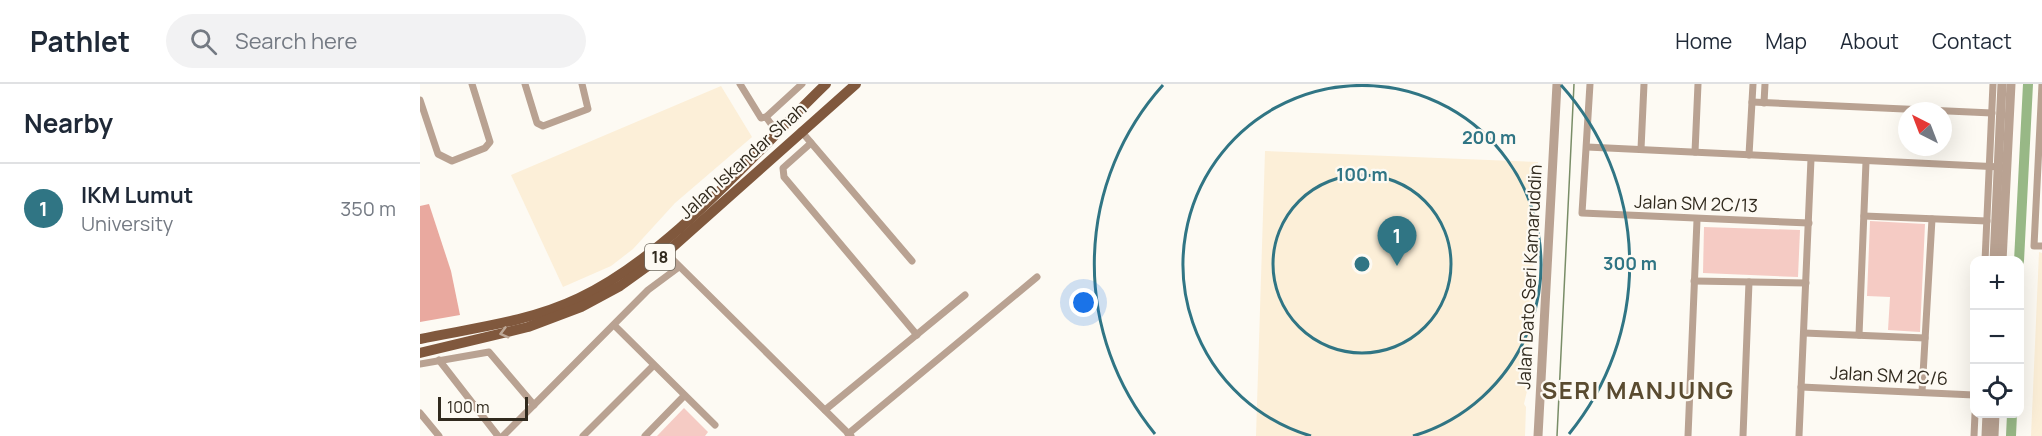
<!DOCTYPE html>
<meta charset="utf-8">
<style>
:root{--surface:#fff;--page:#f2f2f3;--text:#1f2937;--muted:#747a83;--line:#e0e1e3;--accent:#307584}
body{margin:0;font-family:Manrope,sans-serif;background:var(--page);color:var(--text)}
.controls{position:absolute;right:18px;bottom:18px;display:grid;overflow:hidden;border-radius:12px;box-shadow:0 6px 24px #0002}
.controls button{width:54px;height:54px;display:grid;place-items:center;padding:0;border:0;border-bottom:2px solid var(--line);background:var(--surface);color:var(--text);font:30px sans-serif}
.compass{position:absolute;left:1478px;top:18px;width:54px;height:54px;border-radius:50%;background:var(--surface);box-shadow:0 6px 24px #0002;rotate:318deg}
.scale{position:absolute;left:18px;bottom:15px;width:90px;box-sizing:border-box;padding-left:6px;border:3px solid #312a1e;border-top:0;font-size:16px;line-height:21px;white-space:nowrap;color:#312a1e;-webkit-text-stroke:4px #fdfaf3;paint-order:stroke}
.you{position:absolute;left:664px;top:219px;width:21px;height:21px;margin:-15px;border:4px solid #fff;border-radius:50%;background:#1a73e8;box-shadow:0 0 0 9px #1a73e833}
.badge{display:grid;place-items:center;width:39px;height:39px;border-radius:50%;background:var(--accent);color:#fff;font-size:20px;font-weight:700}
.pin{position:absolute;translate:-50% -50px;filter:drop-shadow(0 2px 3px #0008)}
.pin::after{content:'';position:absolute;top:32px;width:21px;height:18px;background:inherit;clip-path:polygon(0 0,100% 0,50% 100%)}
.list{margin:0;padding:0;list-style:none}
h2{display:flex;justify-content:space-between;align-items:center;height:78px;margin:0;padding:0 24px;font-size:26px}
h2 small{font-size:20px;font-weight:400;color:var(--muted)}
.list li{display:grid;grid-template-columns:39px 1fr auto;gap:18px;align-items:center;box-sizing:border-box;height:90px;padding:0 24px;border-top:2px solid var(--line)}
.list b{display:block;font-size:22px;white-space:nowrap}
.list p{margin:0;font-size:20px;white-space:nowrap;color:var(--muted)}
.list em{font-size:20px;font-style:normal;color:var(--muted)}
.icon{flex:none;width:33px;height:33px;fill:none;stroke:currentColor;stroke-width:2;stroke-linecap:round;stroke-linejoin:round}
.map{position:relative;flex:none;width:1622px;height:352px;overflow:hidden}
header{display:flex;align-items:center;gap:36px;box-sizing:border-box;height:84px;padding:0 30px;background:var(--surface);border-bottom:2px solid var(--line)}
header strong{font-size:28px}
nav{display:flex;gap:33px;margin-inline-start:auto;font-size:21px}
.search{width:420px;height:54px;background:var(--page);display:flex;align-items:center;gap:15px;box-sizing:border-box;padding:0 21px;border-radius:33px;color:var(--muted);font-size:22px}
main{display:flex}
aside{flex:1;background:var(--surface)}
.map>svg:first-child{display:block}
</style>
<header>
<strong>Pathlet</strong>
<div class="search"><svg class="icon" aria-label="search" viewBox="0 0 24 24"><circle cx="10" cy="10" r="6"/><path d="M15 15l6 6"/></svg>Search here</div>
<nav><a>Home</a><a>Map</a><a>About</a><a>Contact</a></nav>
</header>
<main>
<aside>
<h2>Nearby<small></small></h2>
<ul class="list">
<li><span class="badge">1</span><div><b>IKM Lumut</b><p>University</p></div><em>350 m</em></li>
</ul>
</aside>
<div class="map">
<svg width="1622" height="352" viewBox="0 0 1622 352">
<rect width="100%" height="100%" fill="#fdfaf3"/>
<g fill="#fcefd8">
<polygon points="301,2 332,53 255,119 213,165 191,182 143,203 91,91"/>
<polygon points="845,67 1118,78 1107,307 1104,320 1106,323 1105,352 836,352"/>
<polygon points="1619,168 1622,169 1622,352 1611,352"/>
</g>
<g fill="#f5cbc4">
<polygon points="1450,137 1505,140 1500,248 1468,246 1470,213 1447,212"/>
<polygon points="1284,143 1380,146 1378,193 1283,189"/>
<polygon points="264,324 288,348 285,352 237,352"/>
</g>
<polygon fill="#e9a99f" points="9,120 31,187 40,231 0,238 0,122"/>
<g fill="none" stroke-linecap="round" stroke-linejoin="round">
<polyline stroke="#798d67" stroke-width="1.5" points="1137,352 1154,0"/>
<g stroke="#98b886" stroke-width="10">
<polyline points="1599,177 1608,0"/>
<polyline points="1591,352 1592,330"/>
</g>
<g stroke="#b9a292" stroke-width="7">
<polyline points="105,0 117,39 123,42 168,25 162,0"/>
<polyline points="320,0 341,34 346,33 382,0"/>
<polyline points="1170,0 1162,129 1389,139"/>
<polyline points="1622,0 1614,162 1622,162"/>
<polyline points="0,16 18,70 32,77 65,64 70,58 52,0"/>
<polyline points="1332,18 1572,29"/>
<polyline points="1344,19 1345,0"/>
<polyline points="346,33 357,48"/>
<polyline points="381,47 492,177"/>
<polyline points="391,59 363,84 364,93 497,251"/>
<polyline points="1167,63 1581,83"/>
<polyline points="1221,65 1224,0"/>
<polyline points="1275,68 1278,0"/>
<polyline points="1329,71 1333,0"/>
<polyline points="1444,132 1567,137"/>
<polyline points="246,169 431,352"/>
<polyline points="1565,177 1573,0"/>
<polyline points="1274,197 1386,199"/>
<polyline points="194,241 295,341"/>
<polyline points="1384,249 1505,254"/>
<polyline points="1439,251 1446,78"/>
<polyline points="19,276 78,352"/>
<polyline points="0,280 69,268 114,321"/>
<polyline points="1381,303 1554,311"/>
<polyline points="1502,308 1512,135"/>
<polyline points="405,326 545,211"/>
<polyline points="0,329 19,352"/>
<polyline points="428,350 617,193"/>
<polyline points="83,352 228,206 259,183"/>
<polyline points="163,352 233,282"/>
<polyline points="225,352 264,312"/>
<polyline points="1268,352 1277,136"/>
<polyline points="1323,352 1329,198"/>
<polyline points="1379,352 1391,75"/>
<polyline points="1554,352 1555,330"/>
</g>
<g stroke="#b9a292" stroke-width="9">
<polyline points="1574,177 1582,0"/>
<polyline points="1582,177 1591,0"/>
<polyline points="1118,352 1137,0"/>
<polyline points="1566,352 1567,330"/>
<polyline points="1574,352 1575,330"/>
</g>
<g stroke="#80583d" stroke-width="10">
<path d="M0,255C53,244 109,238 159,214C250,171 333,70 406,0"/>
<polyline points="0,269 108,243 161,223 200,202 246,169 436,0"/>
</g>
</g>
<defs><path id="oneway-chevron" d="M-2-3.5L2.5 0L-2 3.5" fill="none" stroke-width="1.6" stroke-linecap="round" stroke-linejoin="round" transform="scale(1.5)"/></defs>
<use stroke="#bea998" href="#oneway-chevron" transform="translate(84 249) rotate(165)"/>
<g fill="none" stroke="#307584" stroke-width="3">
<circle cx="942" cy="180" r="89"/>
<path d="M891 352A179 179 0 1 1 993 352"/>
<path d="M735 350A268 268 0 0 1 743 1M1141 1A268 268 0 0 1 1149 350"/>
</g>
<g text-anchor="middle" stroke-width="4.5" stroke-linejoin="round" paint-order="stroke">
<rect fill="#fdfaf3" stroke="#6e685e" stroke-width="1.5" x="225" y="160" width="30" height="26" rx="4.5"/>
<g font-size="16" font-weight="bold" fill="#312a1e">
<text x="240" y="179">18</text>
</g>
<g font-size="18" fill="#312a1e" stroke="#fdfaf3">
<text transform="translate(323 77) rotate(-42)" y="6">Jalan Iskandar Shah</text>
<text transform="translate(1276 120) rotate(2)" y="6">Jalan SM 2C/13</text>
<text transform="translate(1110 193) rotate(-87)" y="6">Jalan Dato Seri Kamaruddin</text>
<text transform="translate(1469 292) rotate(3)" y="6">Jalan SM 2C/6</text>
</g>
<g font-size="24" font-weight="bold" letter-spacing="1.5" fill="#5a4b30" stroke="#fdfaf3">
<text x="1218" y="315">SERI MANJUNG</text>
</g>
</g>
<circle cx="942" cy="180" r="9" fill="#307584" stroke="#fdfaf3" stroke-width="3"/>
<g font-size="18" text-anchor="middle" font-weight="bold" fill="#307584" stroke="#fdfaf3" stroke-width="4.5" stroke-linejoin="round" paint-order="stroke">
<text x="1069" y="60">200 m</text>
<text x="942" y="97">100 m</text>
<text x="1210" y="186">300 m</text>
</g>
</svg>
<div class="controls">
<button>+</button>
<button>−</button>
<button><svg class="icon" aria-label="locate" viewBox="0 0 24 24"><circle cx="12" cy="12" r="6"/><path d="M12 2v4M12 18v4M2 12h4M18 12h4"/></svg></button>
</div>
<svg class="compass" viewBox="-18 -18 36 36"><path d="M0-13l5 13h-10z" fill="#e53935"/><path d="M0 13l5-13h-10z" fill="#747a83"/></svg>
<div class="scale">100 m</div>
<div class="you"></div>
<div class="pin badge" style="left:977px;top:182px">1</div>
</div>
</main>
